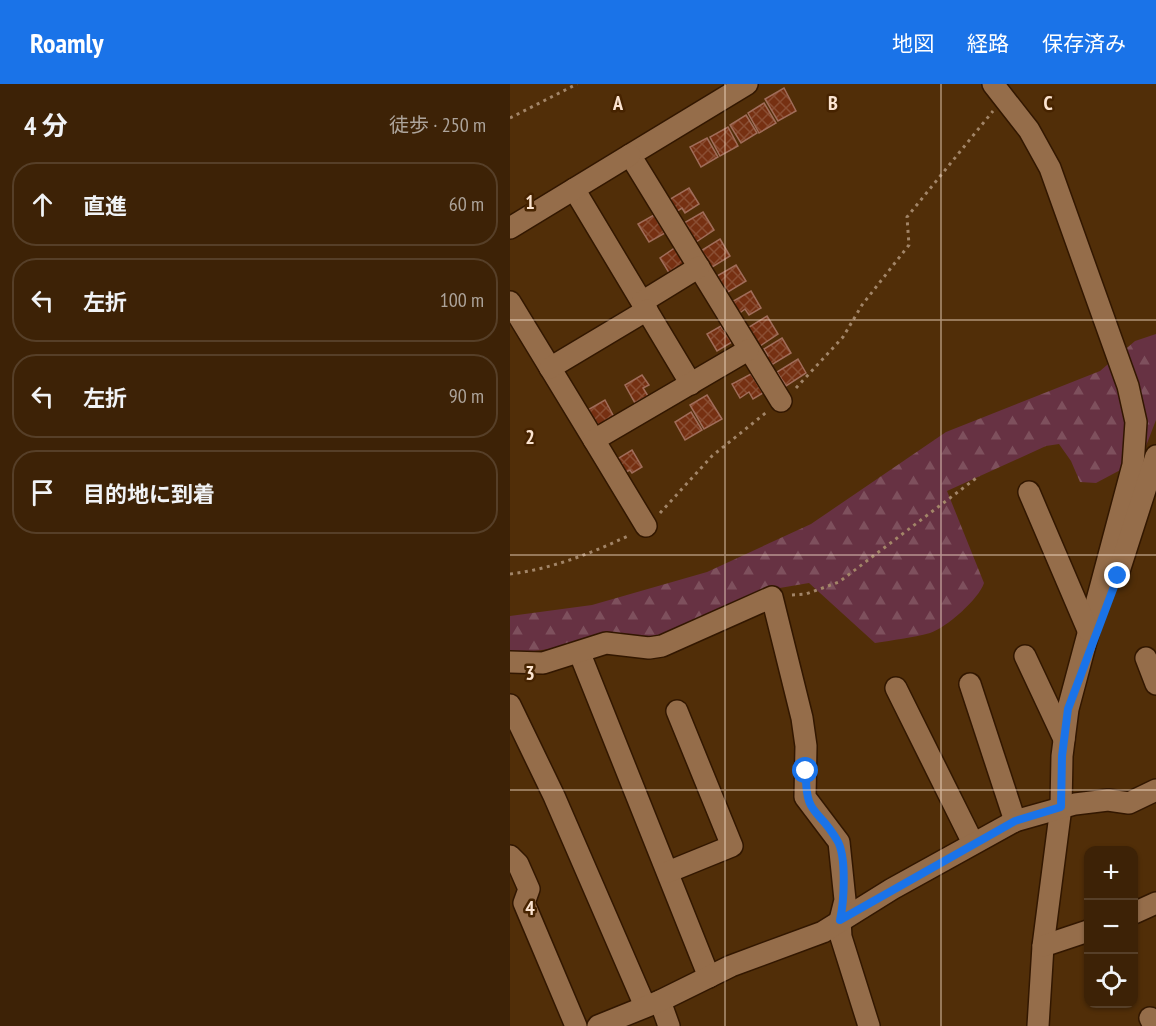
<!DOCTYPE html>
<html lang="ja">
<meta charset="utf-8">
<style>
:root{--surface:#3d2206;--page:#442a10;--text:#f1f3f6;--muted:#ada49b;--line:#563f28;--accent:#1a73e8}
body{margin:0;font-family:"PT Sans Narrow","Noto Sans JP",sans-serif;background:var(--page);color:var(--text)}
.controls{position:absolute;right:18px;bottom:18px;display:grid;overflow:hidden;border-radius:12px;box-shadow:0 2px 4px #0004}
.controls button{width:54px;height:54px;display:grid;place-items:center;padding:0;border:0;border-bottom:2px solid var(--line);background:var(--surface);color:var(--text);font:30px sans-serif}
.stop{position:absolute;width:18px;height:18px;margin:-14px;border:4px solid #1a73e8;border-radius:50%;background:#fff}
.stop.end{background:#1a73e8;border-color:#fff;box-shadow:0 2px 6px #0008}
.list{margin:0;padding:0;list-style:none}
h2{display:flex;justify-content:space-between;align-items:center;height:78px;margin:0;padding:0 24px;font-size:26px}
h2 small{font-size:20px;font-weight:400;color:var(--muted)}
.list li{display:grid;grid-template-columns:39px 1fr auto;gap:18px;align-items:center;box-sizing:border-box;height:84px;margin:0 12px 12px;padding:0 12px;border:2px solid var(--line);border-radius:24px}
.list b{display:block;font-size:22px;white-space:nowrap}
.list em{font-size:20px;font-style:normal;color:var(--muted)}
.icon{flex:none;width:33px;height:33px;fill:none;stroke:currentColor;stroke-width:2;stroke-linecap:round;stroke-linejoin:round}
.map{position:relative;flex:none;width:646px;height:942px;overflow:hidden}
header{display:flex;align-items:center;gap:36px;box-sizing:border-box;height:84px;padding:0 30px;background:var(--accent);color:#fff}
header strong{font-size:28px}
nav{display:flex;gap:33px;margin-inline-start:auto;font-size:21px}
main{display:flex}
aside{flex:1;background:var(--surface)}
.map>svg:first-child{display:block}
</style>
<header>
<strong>Roamly</strong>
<nav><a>地図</a><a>経路</a><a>保存済み</a></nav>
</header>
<main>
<aside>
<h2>4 分<small>徒歩 · 250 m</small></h2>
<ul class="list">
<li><svg class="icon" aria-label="ahead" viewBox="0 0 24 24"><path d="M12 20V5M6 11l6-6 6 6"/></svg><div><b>直進</b></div><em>60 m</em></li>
<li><svg class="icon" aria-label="left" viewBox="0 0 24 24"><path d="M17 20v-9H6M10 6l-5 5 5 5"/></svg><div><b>左折</b></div><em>100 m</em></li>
<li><svg class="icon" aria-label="left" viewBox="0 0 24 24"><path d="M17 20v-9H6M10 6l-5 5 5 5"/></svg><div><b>左折</b></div><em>90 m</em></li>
<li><svg class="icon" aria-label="arrive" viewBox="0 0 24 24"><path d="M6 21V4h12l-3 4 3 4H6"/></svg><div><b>目的地に到着</b></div></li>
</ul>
</aside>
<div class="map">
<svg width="646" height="942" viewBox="0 0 646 942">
<defs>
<pattern id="forest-firs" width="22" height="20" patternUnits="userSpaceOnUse" patternTransform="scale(1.5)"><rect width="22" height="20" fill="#673243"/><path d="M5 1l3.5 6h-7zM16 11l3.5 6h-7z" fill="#7e505d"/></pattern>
<pattern id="building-cross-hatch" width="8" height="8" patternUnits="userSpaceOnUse" patternTransform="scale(1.5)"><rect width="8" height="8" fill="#763012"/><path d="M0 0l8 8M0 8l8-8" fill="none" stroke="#8a4e33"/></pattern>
</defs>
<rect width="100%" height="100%" fill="#512e08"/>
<path fill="url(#forest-firs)" d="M646,250V336L631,375L586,399L570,398L561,377L549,360L536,362L437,407L474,499C469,515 436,544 420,549C402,554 383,556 365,559L299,499L252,507L150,551L0,570V532L82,521L197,488L301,440L436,348L590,287L625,257Z"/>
<g fill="url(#building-cross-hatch)" stroke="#a06d5a" stroke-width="1.5">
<polygon points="274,4 286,27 268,37 255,15"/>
<polygon points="254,19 266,39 249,49 238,29"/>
<polygon points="236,31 247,49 231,59 220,41"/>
<polygon points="218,43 228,62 210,72 200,53"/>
<polygon points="197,54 208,73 191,83 180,63"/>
<polygon points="179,104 189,120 175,129 172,124 164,129 157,117"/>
<polygon points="193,128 204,146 186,158 174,139"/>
<polygon points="144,131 155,149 139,158 128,140"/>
<polygon points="210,155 220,172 199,185 189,168"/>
<polygon points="166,163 178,182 161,192 150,174"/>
<polygon points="226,181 236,197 213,211 207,200 211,198 207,192"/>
<polygon points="241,207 251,224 239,231 235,225 227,231 220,219"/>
<polygon points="257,232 268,250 247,264 236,245"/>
<polygon points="211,242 222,258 207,267 197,250"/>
<polygon points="272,254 281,269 258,283 253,275 258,272 254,265"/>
<polygon points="288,275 296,289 276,302 267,288"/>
<polygon points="241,290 253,309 243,315 239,308 230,314 222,300"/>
<polygon points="132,291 139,301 133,304 138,312 125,319 115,301"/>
<polygon points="197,311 212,335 194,345 180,321"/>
<polygon points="95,316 104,333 86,343 76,327"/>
<polygon points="181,328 192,346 175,356 165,338"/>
<polygon points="122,366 132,383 122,389 120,386 112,390 104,377"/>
</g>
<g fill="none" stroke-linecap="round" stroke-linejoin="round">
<defs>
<g id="minor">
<polyline points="237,0 120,71 271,317"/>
<polyline points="483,0 519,46 540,84 618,302 626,338 623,381 558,625 552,672 551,723 533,862 528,942"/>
<polyline points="64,105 181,300"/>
<polyline points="0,144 120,71"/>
<polyline points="0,218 84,356"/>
<polyline points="132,218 189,183"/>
<polyline points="40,284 137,226"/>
<polyline points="519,408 578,546"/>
<polyline points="136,442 84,356 238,266"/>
<polyline points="609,487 646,372"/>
<polyline points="70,570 199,893"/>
<polyline points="515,572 554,655"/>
<polyline points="636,574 646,600"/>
<polyline points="0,578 33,579 96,559 139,564 152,562 262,513 292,634 296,662 295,713 329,758 335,816 330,836 331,853 359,942"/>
<polyline points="460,600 505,737"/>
<polyline points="386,604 463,759"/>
<polyline points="0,621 44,712 135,922"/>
<polyline points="0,772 8,780 19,805 14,819 66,942"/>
<polyline points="158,788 222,762 167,627"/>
<polyline points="624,829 646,819"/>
<polyline points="533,862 578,847"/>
<polyline points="150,917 159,942"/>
<polyline points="640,934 644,942"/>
<polyline points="88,942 150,917 221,882 313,848 382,805 505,737 565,720 598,716 619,719 646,706"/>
</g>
</defs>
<use href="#minor" stroke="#321700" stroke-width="24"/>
<g stroke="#a28568" stroke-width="3" stroke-dasharray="3 4.5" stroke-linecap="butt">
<polyline points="0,34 67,0"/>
<polyline points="286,304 333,253 352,221 399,161 397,133 483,27"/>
<polyline points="150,429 202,372 258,327"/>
<path d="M0,490C42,485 82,469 120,451"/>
<polyline points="282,511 296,510 329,498 469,392"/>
</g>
<use href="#minor" stroke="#956d4a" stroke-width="21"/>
</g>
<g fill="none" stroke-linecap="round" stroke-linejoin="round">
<path stroke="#1a73e8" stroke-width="8" d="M296,687C295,733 308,723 327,756C337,772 334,818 330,836L505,737L551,723L552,672L558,625L608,492"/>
</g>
<path fill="none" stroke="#fbe4d1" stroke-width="1.5" stroke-opacity="0.55" d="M215,0V942M431,0V942M0,236H646M0,471H646M0,706H646"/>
<g font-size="20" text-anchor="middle" font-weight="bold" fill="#fbe4d1" stroke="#462300" stroke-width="5" stroke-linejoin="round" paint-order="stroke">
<text x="108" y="26">A</text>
<text x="323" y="26">B</text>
<text x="538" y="26">C</text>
<text x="20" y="125">1</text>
<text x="20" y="360">2</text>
<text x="20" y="596">3</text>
<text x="20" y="831">4</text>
</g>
</svg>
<div class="controls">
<button>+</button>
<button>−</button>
<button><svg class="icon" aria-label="locate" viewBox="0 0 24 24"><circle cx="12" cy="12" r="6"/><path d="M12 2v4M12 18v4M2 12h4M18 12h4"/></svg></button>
</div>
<div class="stop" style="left:296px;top:687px"></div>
<div class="stop end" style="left:608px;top:492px"></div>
</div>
</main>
